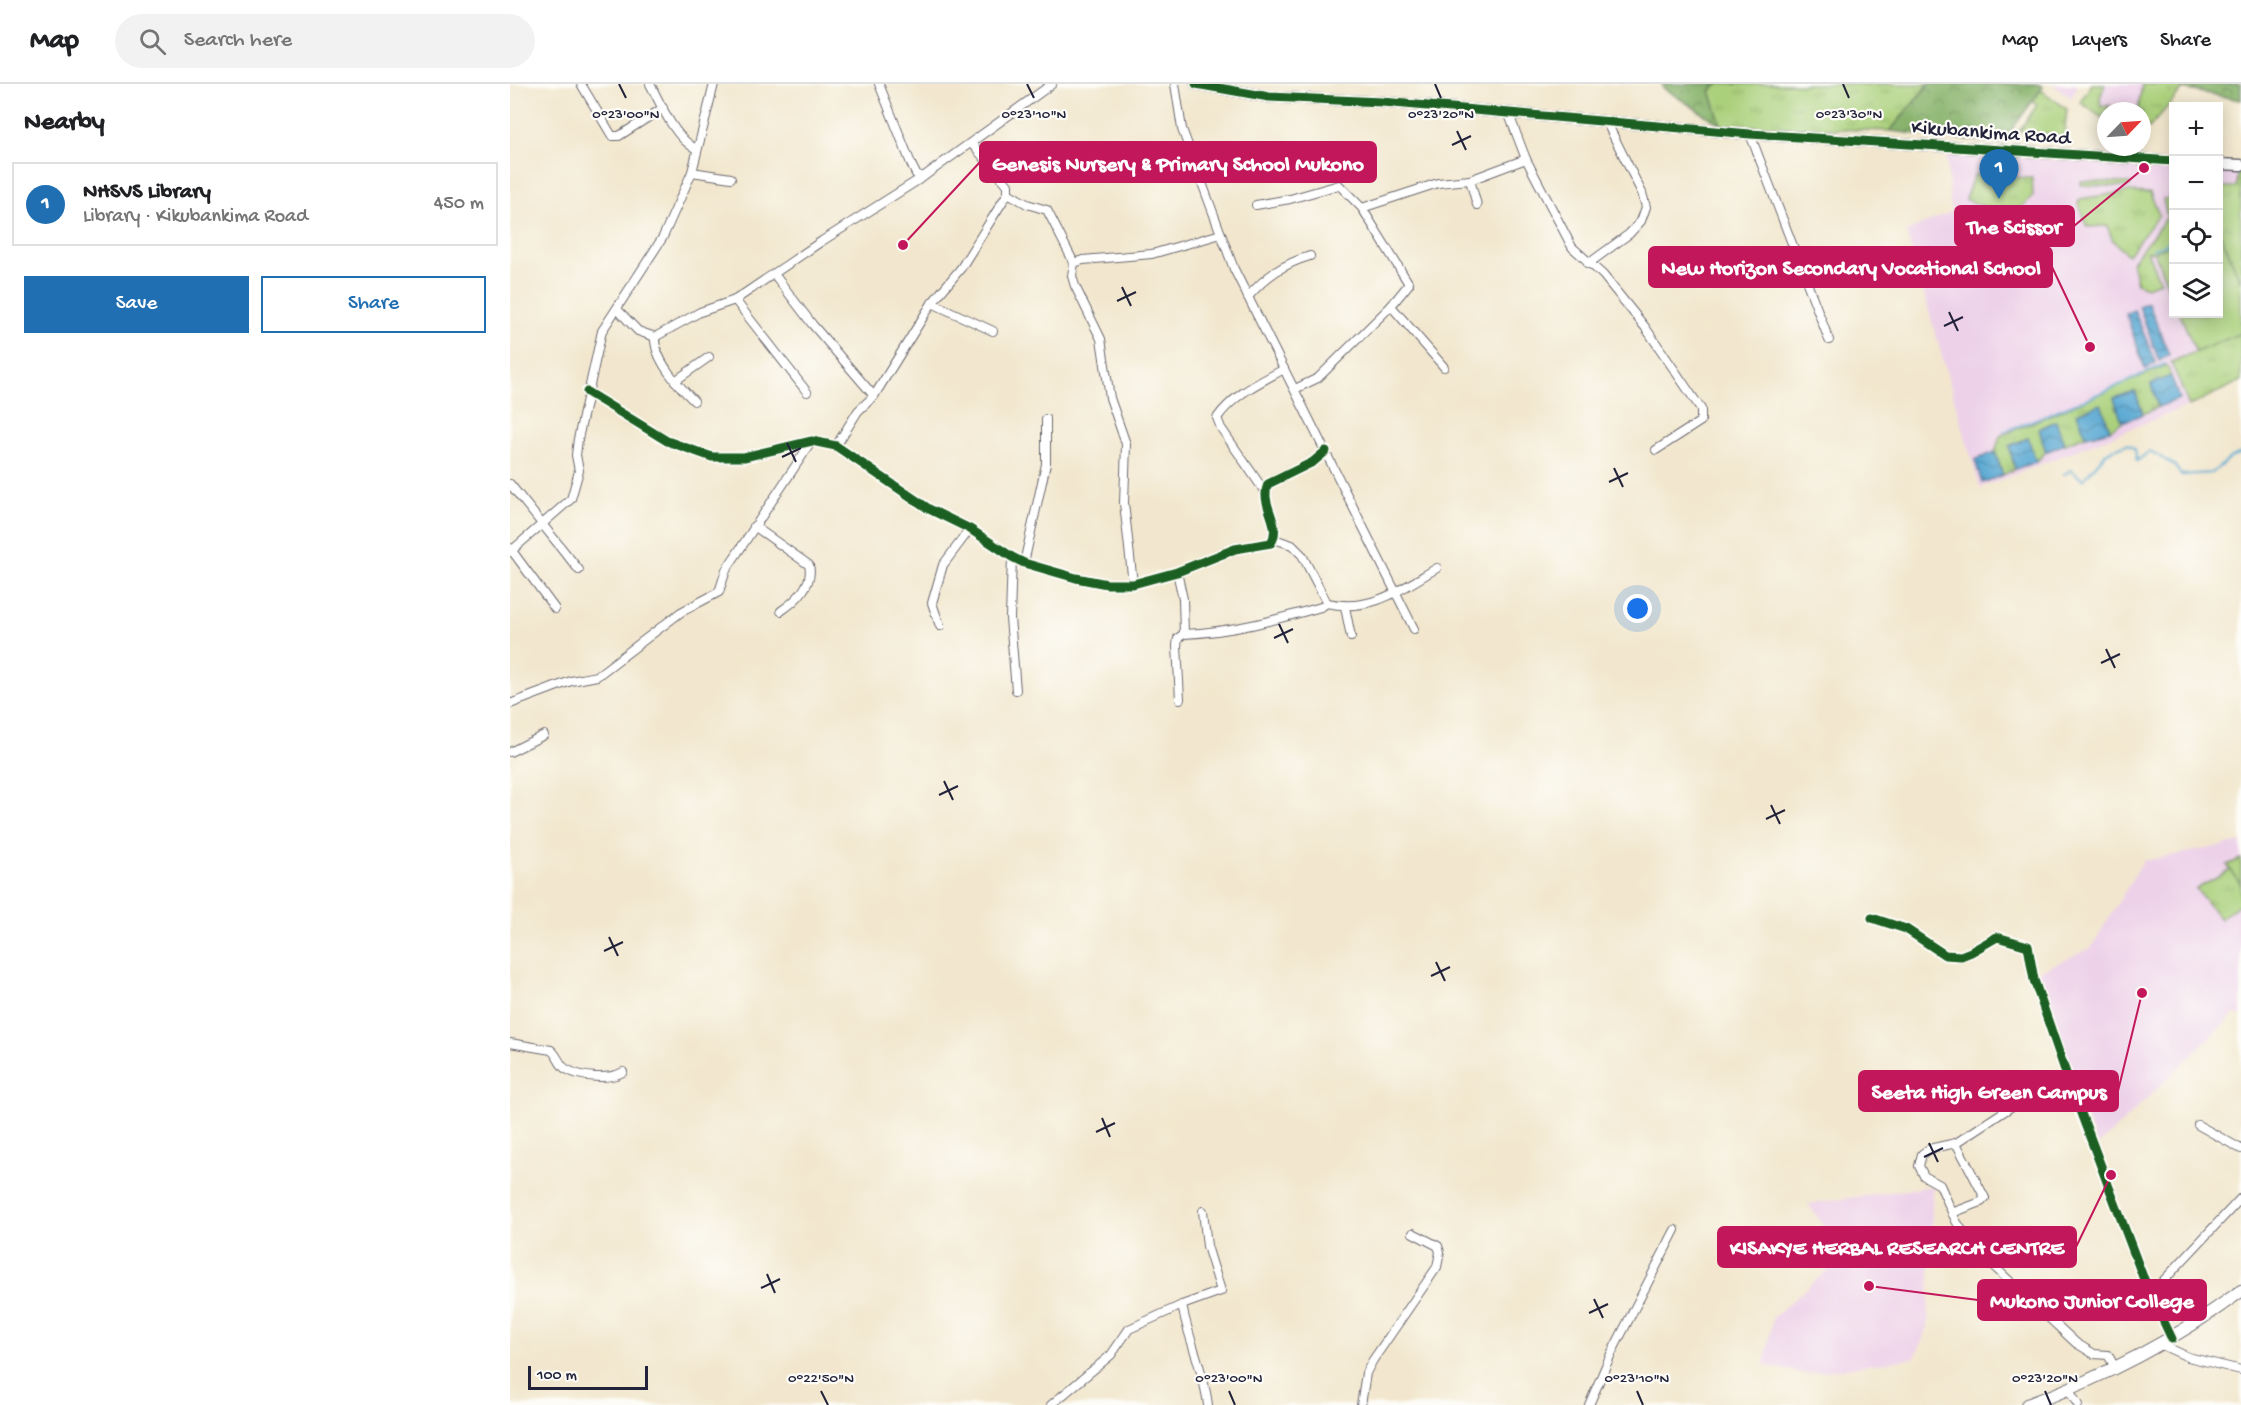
<!DOCTYPE html>
<meta charset="utf-8">
<style>
:root{--surface:#fff;--page:#f2f2f2;--text:#202124;--muted:#757577;--line:#e0e0e0;--accent:#1f6fb2}
body{margin:0;font-family:"Gochi Hand",sans-serif;background:var(--page);color:var(--text)}
.controls{position:absolute;right:18px;top:18px;display:grid;overflow:hidden;border-radius:0px;box-shadow:0 3px 15px #0003}
.controls button{width:54px;height:54px;display:grid;place-items:center;padding:0;border:0;border-bottom:2px solid var(--line);background:var(--surface);color:var(--text);font:30px sans-serif}
.compass{position:absolute;left:1587px;top:18px;width:54px;height:54px;border-radius:50%;background:var(--surface);box-shadow:0 3px 15px #0003;rotate:65deg}
.scale{position:absolute;left:18px;bottom:15px;width:120px;box-sizing:border-box;padding-left:6px;border:3px solid #22223b;border-top:0;font-size:16px;line-height:21px;white-space:nowrap;color:#22223b;-webkit-text-stroke:4px #fdfcf7;paint-order:stroke}
.you{position:absolute;left:1128px;top:525px;width:21px;height:21px;margin:-15px;border:4px solid #fff;border-radius:50%;background:#1a73e8;box-shadow:0 0 0 9px #1a73e833}
.badge{display:grid;place-items:center;width:39px;height:39px;border-radius:50%;background:var(--accent);color:#fff;font-size:20px;font-weight:700}
.pin{position:absolute;translate:-50% -50px;filter:drop-shadow(0 2px 3px #0008)}
.pin::after{content:'';position:absolute;top:32px;width:21px;height:18px;background:inherit;clip-path:polygon(0 0,100% 0,50% 100%)}
.list{margin:0;padding:0;list-style:none}
h2{display:flex;justify-content:space-between;align-items:center;height:78px;margin:0;padding:0 24px;font-size:26px}
h2 small{font-size:20px;font-weight:400;color:var(--muted)}
.list li{display:grid;grid-template-columns:39px 1fr auto;gap:18px;align-items:center;box-sizing:border-box;height:84px;margin:0 12px 12px;padding:0 12px;border:2px solid var(--line);border-radius:0px}
.list b{display:block;font-size:22px;white-space:nowrap}
.list p{margin:0;font-size:20px;white-space:nowrap;color:var(--muted)}
.list em{font-size:20px;font-style:normal;color:var(--muted)}
.actions{display:flex;gap:12px;padding:18px 24px}
.actions a{flex:1;padding:14px 0;border:2px solid var(--accent);border-radius:0px;text-align:center;font-size:21px;color:var(--accent)}
.actions .main{background:var(--accent);color:#fff}
.icon{flex:none;width:33px;height:33px;fill:none;stroke:currentColor;stroke-width:2;stroke-linecap:round;stroke-linejoin:round}
.map{position:relative;flex:none;width:1731px;height:1321px;overflow:hidden}
header{display:flex;align-items:center;gap:36px;box-sizing:border-box;height:84px;padding:0 30px;background:var(--surface);border-bottom:2px solid var(--line)}
header strong{font-size:28px}
nav{display:flex;gap:33px;margin-inline-start:auto;font-size:21px}
.search{width:420px;height:54px;background:var(--page);display:flex;align-items:center;gap:15px;box-sizing:border-box;padding:0 21px;border-radius:33px;color:var(--muted);font-size:22px}
main{display:flex}
aside{flex:1;background:var(--surface)}
.map>svg:first-child{display:block}
</style>
<header>
<strong>Map</strong>
<div class="search"><svg class="icon" aria-label="search" viewBox="0 0 24 24"><circle cx="10" cy="10" r="6"/><path d="M15 15l6 6"/></svg>Search here</div>
<nav><a>Map</a><a>Layers</a><a>Share</a></nav>
</header>
<main>
<aside>
<h2>Nearby<small></small></h2>
<ul class="list">
<li><span class="badge">1</span><div><b>NHSVS Library</b><p>Library · Kikubankima Road</p></div><em>450 m</em></li>
</ul>
<div class="actions"><a class="main">Save</a><a>Share</a></div>
</aside>
<div class="map">
<svg width="1731" height="1321" viewBox="0 0 1731 1321">
<defs>
<pattern id="grass-tufts" width="24" height="20" patternUnits="userSpaceOnUse" patternTransform="scale(1.5)"><rect width="24" height="20" fill="#aad07b"/><path d="M3 7l-1-3M5 7V3M7 7l1-3M15 17l-1-3M17 17v-4M19 17l1-3" fill="none" stroke="#92b26b"/></pattern>
<pattern id="forest-crowns" width="20" height="18" patternUnits="userSpaceOnUse" patternTransform="scale(1.5)"><rect width="20" height="18" fill="#87b26b"/><path d="M2 6a3 3 0 1 1 6 0M12 15a3 3 0 1 1 6 0" fill="none" stroke="#6e9059"/></pattern>
<pattern id="water-waves" width="16" height="10" patternUnits="userSpaceOnUse" patternTransform="scale(1.5)"><rect width="16" height="10" fill="#5aa9d3"/><path d="M0 5q4-4 8 0t8 0" fill="none" stroke="#4a89ac"/></pattern>
</defs>
<rect width="100%" height="100%" fill="#fdfcf7"/>
<filter id="ink" filterUnits="userSpaceOnUse"><feTurbulence type="fractalNoise" baseFrequency=".0167" numOctaves="2"/><feDisplacementMap in="SourceGraphic" scale="12" xChannelSelector="R" yChannelSelector="G"/><feConvolveMatrix kernelMatrix="1 2 1 2 8 2 1 2 1" color-interpolation-filters="sRGB"/></filter>
<filter id="wash" filterUnits="userSpaceOnUse"><feTurbulence type="fractalNoise" baseFrequency=".008" numOctaves="4" result="noise"/><feDisplacementMap in="SourceGraphic" scale="24" xChannelSelector="R" yChannelSelector="G"/><feGaussianBlur stdDeviation="1.35" result="paint"/><feColorMatrix in="noise" values="0 0 0 0 0 0 0 0 0 0 0 0 0 0 0 0 0 1.4 0 .05"/><feComposite in="paint" operator="in"/></filter>
<g filter="url(#wash)">
<rect width="100%" height="100%" fill="#f2e7ce"/>
<g fill="#edd1e9">
<polygon points="1543,0 1569,0 1561,14"/>
<polygon points="1582,0 1668,0 1673,5 1639,44 1632,39 1632,27 1596,27 1596,37 1570,18"/>
<polygon points="1436,67 1623,82 1663,81 1664,230 1708,230 1709,85 1731,86 1731,297 1679,322 1470,404 1396,148 1441,128"/>
<polygon points="1731,758 1731,932 1725,929 1587,1063 1525,889 1581,864 1633,777"/>
<polygon points="1423,1102 1418,1243 1405,1274 1296,1290 1254,1281 1263,1233 1335,1171 1298,1120"/>
</g>
<g fill="url(#grass-tufts)" stroke="#66795b" stroke-width="1.5">
<polygon points="1209,0 1419,0 1380,47 1211,41 1200,7"/>
<polygon points="1582,0 1595,0 1590,14 1591,23 1600,21 1592,34 1570,18"/>
<polygon points="1632,0 1668,0 1673,5 1639,44 1632,39 1632,27 1628,27"/>
<polygon points="1531,6 1557,25 1554,52 1509,47 1527,21 1522,17"/>
<polygon points="1728,86 1731,86 1731,199 1709,146 1708,103 1727,103"/>
<polygon points="1464,91 1522,94 1523,112 1501,133 1455,115"/>
<polygon points="1571,97 1620,99 1620,103 1571,101"/>
<polygon points="1616,108 1640,109 1649,131 1618,171 1603,157 1597,142 1577,143 1568,119 1570,115"/>
<polygon points="1653,115 1663,115 1663,159 1644,168 1637,167 1650,198 1636,203 1627,199 1622,178 1657,133"/>
<polygon points="1731,249 1731,297 1679,322 1661,278"/>
<polygon points="1657,281 1661,292 1641,300 1648,323 1633,330 1625,307 1604,314 1612,338 1600,346 1591,320 1567,329 1576,352 1554,360 1545,337 1529,345 1536,368 1526,378 1518,354 1499,362 1505,385 1493,391 1485,368 1490,352"/>
<polygon points="1721,786 1731,800 1731,819 1710,835 1686,805"/>
</g>
<g fill="url(#forest-crowns)" stroke="#546a53" stroke-width="1.5">
<polygon points="1152,0 1209,0 1200,7 1211,41 1153,4"/>
<polygon points="1419,0 1528,0 1533,3 1491,60 1380,47"/>
<polygon points="1668,0 1731,0 1731,16 1673,5"/>
</g>
<g fill="#aad07b" stroke="#66795b" stroke-width="1.5">
<polygon points="1709,146 1731,199 1731,249 1686,268 1670,230 1708,230"/>
<polygon points="1663,159 1663,214 1644,168"/>
<polygon points="1731,775 1731,800 1717,781"/>
</g>
<g fill="url(#water-waves)" stroke="#3e6687" stroke-width="1.5">
<polygon points="1638,218 1659,271 1649,277 1629,222"/>
<polygon points="1624,226 1646,279 1635,285 1616,230"/>
<polygon points="1661,292 1669,315 1648,323 1641,300"/>
<polygon points="1625,307 1633,330 1612,338 1604,314"/>
<polygon points="1591,320 1600,346 1576,352 1567,329"/>
<polygon points="1546,337 1554,360 1536,368 1529,345"/>
<polygon points="1518,354 1526,378 1505,385 1499,362"/>
<polygon points="1485,368 1493,391 1472,399 1465,376"/>
</g>
<g fill="none" stroke-linecap="round" stroke-linejoin="round">
<g stroke="#5aa9d3" stroke-width="2">
<polyline points="1643,165 1664,156"/>
<polyline points="1493,348 1603,304 1655,280"/>
<polyline points="1553,391 1561,386 1573,396 1597,368 1617,360 1625,365 1627,377 1640,367 1664,381 1671,391 1702,389 1720,374 1731,369"/>
</g>
</g>
</g>
<g filter="url(#ink)">
<g fill="none" stroke-linecap="round" stroke-linejoin="round">
<defs>
<g id="street">
<polyline points="71,0 102,52 109,52 153,24"/>
<path d="M140,0C152,22 163,52 186,65"/>
<polyline points="369,0 402,82 406,90 413,93 542,0"/>
<polyline points="665,0 672,45 724,185 904,545"/>
<polyline points="998,28 1016,75 1062,163 1093,191 1135,243 1191,325 1191,337 1146,366"/>
<polyline points="1240,50 1319,256"/>
<polyline points="182,88 221,94"/>
<polyline points="960,96 967,121"/>
<polyline points="498,109 517,120 537,126 564,179 573,176 642,170 711,150"/>
<polyline points="746,121 780,115 829,101 852,124 899,200 881,222 808,294 785,305"/>
<polyline points="852,124 928,99 960,96 1016,75"/>
<polyline points="564,179 562,192 565,202 591,255 600,314 616,360 614,419 623,500"/>
<polyline points="1078,180 1119,150 1131,137 1136,123 1132,109 1096,37"/>
<polyline points="264,190 302,240 364,312"/>
<path d="M738,213C756,192 773,180 800,172"/>
<polyline points="225,216 297,308"/>
<polyline points="422,219 483,247"/>
<polyline points="881,222 934,283"/>
<polyline points="107,225 128,247 145,253 190,228 225,216 312,157 413,93"/>
<path d="M145,253C144,276 168,301 184,317"/>
<polyline points="165,297 199,273"/>
<path d="M77,308L157,357L202,373H234L302,357L326,362L419,425L460,445L502,473L514,479L566,494L597,500H623L667,488L725,465L761,459C773,440 749,421 758,400L803,378L816,367"/>
<polyline points="326,362 348,327 364,312 422,219 451,184 498,109 498,101 462,60"/>
<polyline points="0,400 69,486"/>
<path d="M755,408L711,344L707,334C724,310 749,299 774,285"/>
<path d="M244,442L299,481C304,500 286,517 271,527"/>
<polyline points="764,455 782,461 792,471 817,519"/>
<polyline points="0,464 45,525"/>
<polyline points="0,468 61,415 69,387 66,371 68,355 92,247 153,153 182,88 204,0"/>
<polyline points="502,473 500,534 506,606"/>
<polyline points="514,479 536,380 536,335"/>
<polyline points="667,488 673,515 674,550 668,554 667,562 670,615"/>
<polyline points="835,523 841,553"/>
<polyline points="430,542 422,519 433,481 460,445"/>
<path d="M674,550C722,548 765,536 811,523L817,519C862,529 891,505 927,484"/>
<polyline points="0,620 61,597 87,592 171,528 209,508 216,486 302,357"/>
<polyline points="0,668 34,651"/>
<polyline points="1362,834 1396,845 1435,871 1451,872 1461,868 1487,853 1518,862 1524,896 1558,995 1633,1193 1662,1255"/>
<path d="M0,959L41,966C48,971 49,981 56,985C72,994 99,996 113,988"/>
<polyline points="1558,995 1510,1017 1446,1059 1419,1065 1412,1070 1409,1082 1414,1092 1430,1101 1446,1137 1463,1163 1566,1259 1584,1270 1598,1271 1606,1285"/>
<polyline points="1688,1041 1731,1065"/>
<polyline points="1442,1129 1471,1118 1475,1114 1446,1059"/>
<polyline points="1641,1210 1731,1114"/>
<path d="M672,1221C678,1255 694,1286 698,1321"/>
<polyline points="1652,1261 1678,1273 1731,1286"/>
<polyline points="1559,1306 1568,1321"/>
<polyline points="541,1321 601,1271 619,1245 672,1221 711,1207 697,1162 693,1127"/>
<polyline points="851,1321 856,1289 863,1276 927,1183 930,1168 928,1162 903,1149"/>
<polyline points="1079,1321 1101,1270 1165,1146"/>
</g>
<g id="secondary">
<polyline points="686,0 759,13 872,18 1240,50 1664,77"/>
<polyline points="1708,80 1731,81"/>
</g>
<path id="primary" d="M1517,1321C1595,1293 1665,1256 1731,1207"/>
</defs>
<use href="#street" stroke="#6b676e" stroke-width="10"/>
<use href="#secondary" stroke="#6b676e" stroke-width="13"/>
<use href="#primary" stroke="#6b676e" stroke-width="14"/>
<use href="#street" stroke="#fff" stroke-width="8"/>
<use href="#secondary" stroke="#fff" stroke-width="10"/>
<use href="#primary" stroke="#fff" stroke-width="12"/>
<defs>
<g id="cycleway">
<polyline points="686,0 759,13 872,18 1240,50 1664,77"/>
<path d="M77,308L157,357L202,373H234L302,357L326,362L419,425L460,445L502,473L514,479L566,494L597,500H623L667,488L725,465L761,459C773,440 749,421 758,400L803,378L816,367"/>
<polyline points="1362,834 1396,845 1435,871 1451,872 1461,868 1487,853 1518,862 1524,896 1558,995 1633,1193 1662,1255"/>
</g>
</defs>
<use href="#cycleway" stroke="#fdfcf7" stroke-width="13"/>
<use href="#cycleway" stroke="#1b5e20" stroke-width="9"/>
</g>
</g>
<path fill="none" stroke="#22223b" stroke-width="2" d="M109,0L116,14M517,0L524,14M925,0L931,14M1333,0L1339,14M947,47L956,66M942,61L961,52M612,203L621,222M607,217L626,208M1439,228L1448,247M1434,242L1453,233M277,359L286,378M272,373L291,364M1104,384L1113,403M1099,398L1118,389M769,540L778,559M764,554L783,545M1596,565L1605,584M1591,579L1610,570M434,697L443,716M429,711L448,702M1261,721L1270,740M1256,735L1275,726M99,853L108,872M94,867L113,858M926,878L935,897M921,892L940,883M592,1034L600,1053M586,1048L605,1039M1419,1059L1428,1078M1414,1073L1433,1064M257,1190L265,1209M251,1204L270,1195M1084,1215L1093,1234M1079,1229L1098,1220M311,1307L318,1321M719,1307L725,1321M1127,1307L1133,1321M1535,1307L1541,1321"/>
<g text-anchor="middle" stroke-width="4.5" stroke-linejoin="round" paint-order="stroke">
<g font-size="21" fill="#22223b" stroke="#fdfcf7">
<text transform="translate(1481 47) rotate(4)" y="7">Kikubankima Road</text>
</g>
</g>
<g font-size="15" text-anchor="middle" fill="#22223b" stroke="#fdfcf7" stroke-width="4.5" stroke-linejoin="round" paint-order="stroke">
<text x="116" y="34">0°23'00"N</text>
<text x="524" y="34">0°23'10"N</text>
<text x="931" y="34">0°23'20"N</text>
<text x="1339" y="34">0°23'30"N</text>
<text x="311" y="1298">0°22'50"N</text>
<text x="719" y="1298">0°23'00"N</text>
<text x="1127" y="1298">0°23'10"N</text>
<text x="1535" y="1298">0°23'20"N</text>
</g>
<path fill="none" stroke="#c2185b" stroke-width="2" d="M393 161L470 78M1634 84L1564 142M1580 263L1542 183M1632 909L1608 1007M1601 1091L1566 1163M1359 1202L1468 1216"/>
<g fill="#c2185b" stroke="#fdfcf7" stroke-width="2">
<circle cx="393" cy="161" r="6"/>
<circle cx="1634" cy="84" r="6"/>
<circle cx="1580" cy="263" r="6"/>
<circle cx="1632" cy="909" r="6"/>
<circle cx="1601" cy="1091" r="6"/>
<circle cx="1359" cy="1202" r="6"/>
</g>
<g fill="#c2185b" stroke="#c2185b" stroke-width="2">
<rect x="470" y="58" width="396" height="40" rx="6"/>
<rect x="1445" y="122" width="119" height="40" rx="6"/>
<rect x="1139" y="163" width="403" height="40" rx="6"/>
<rect x="1349" y="987" width="259" height="40" rx="6"/>
<rect x="1208" y="1143" width="358" height="40" rx="6"/>
<rect x="1468" y="1196" width="228" height="40" rx="6"/>
</g>
<g font-size="22" text-anchor="middle" font-weight="bold" fill="#fff">
<text x="668" y="86">Genesis Nursery &amp; Primary School Mukono</text>
<text x="1504" y="149">The Scissor</text>
<text x="1341" y="190">New Horizon Secondary Vocational School</text>
<text x="1479" y="1014">Seeta High Green Campus</text>
<text x="1387" y="1170">KISAKYE HERBAL RESEARCH CENTRE</text>
<text x="1582" y="1223">Mukono Junior College</text>
</g>
</svg>
<div class="controls">
<button>+</button>
<button>−</button>
<button><svg class="icon" aria-label="locate" viewBox="0 0 24 24"><circle cx="12" cy="12" r="6"/><path d="M12 2v4M12 18v4M2 12h4M18 12h4"/></svg></button>
<button><svg class="icon" aria-label="layers" viewBox="0 0 24 24"><path d="M12 4l9 5-9 5-9-5zM3 14l9 5 9-5"/></svg></button>
</div>
<svg class="compass" viewBox="-18 -18 36 36"><path d="M0-13l5 13h-10z" fill="#e53935"/><path d="M0 13l5-13h-10z" fill="#757577"/></svg>
<div class="scale">100 m</div>
<div class="you"></div>
<div class="pin badge" style="left:1489px;top:115px">1</div>
</div>
</main>
